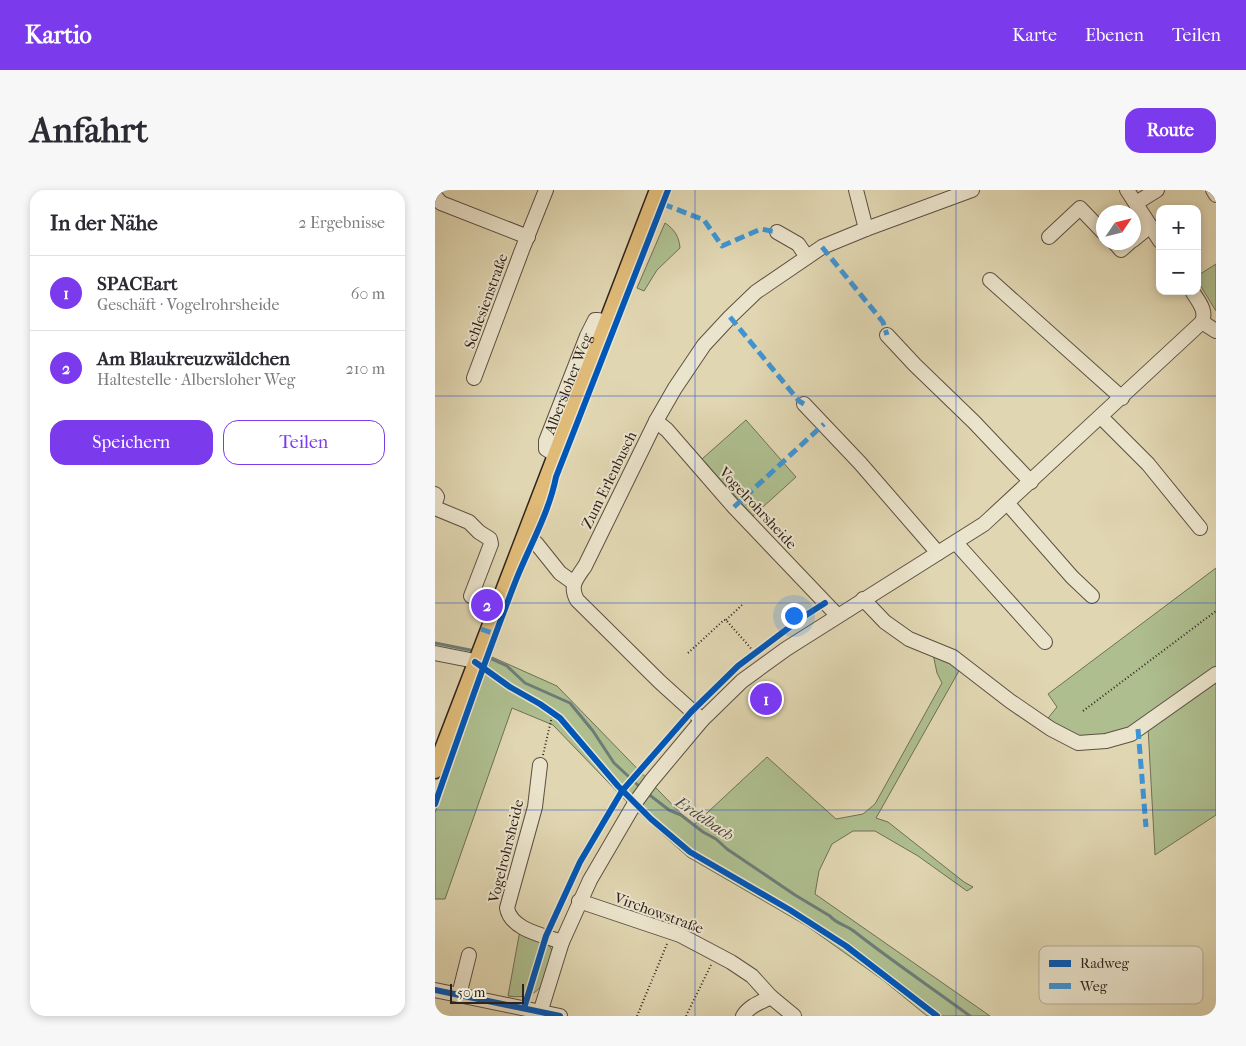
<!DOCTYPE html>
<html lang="de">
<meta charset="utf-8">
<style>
:root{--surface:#fff;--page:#f7f7f7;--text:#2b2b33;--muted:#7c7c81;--line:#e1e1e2;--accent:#7c3aed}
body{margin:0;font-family:"IM FELL French Canon",serif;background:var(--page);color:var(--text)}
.controls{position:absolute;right:15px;top:15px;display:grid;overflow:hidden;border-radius:10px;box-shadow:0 2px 8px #0003}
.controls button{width:45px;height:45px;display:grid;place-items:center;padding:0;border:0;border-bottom:1px solid var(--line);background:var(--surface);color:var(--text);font:25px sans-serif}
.compass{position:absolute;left:661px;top:15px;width:45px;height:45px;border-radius:50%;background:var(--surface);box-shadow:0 2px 8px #0003;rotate:55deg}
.scale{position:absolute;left:15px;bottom:12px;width:74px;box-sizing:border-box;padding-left:5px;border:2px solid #30231e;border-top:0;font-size:14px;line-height:18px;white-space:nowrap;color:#30231e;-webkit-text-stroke:4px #ebe4cc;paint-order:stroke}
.you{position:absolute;left:358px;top:425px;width:18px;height:18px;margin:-12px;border:4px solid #fff;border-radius:50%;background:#1a73e8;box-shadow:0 0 0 8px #1a73e833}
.badge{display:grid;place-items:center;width:32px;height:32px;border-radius:50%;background:var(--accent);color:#fff;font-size:16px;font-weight:700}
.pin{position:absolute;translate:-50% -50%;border:2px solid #fff;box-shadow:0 1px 5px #0006}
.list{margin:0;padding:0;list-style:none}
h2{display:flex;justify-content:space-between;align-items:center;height:65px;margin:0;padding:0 20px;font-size:21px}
h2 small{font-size:16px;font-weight:400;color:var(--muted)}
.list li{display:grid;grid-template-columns:32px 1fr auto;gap:15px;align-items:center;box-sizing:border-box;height:75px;padding:0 20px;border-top:1px solid var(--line)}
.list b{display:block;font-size:19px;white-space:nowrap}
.list p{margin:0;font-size:16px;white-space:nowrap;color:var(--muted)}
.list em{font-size:16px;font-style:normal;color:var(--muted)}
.actions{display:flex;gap:10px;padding:15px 20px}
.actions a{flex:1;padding:11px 0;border:1px solid var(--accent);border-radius:15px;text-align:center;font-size:18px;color:var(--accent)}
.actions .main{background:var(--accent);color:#fff}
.map{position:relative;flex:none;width:781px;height:826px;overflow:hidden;border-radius:15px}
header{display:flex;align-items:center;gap:30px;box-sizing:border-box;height:70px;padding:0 25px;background:var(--accent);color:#fff}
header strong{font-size:24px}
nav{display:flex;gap:28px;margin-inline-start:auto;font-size:18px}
.intro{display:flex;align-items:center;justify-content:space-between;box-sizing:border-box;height:120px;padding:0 30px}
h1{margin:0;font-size:35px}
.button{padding:12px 22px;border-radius:15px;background:var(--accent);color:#fff;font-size:18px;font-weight:700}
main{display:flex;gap:30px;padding:0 30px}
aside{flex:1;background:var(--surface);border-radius:15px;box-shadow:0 2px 8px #0003}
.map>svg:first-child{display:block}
</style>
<header>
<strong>Kartio</strong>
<nav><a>Karte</a><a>Ebenen</a><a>Teilen</a></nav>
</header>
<div class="intro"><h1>Anfahrt</h1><a class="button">Route</a></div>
<main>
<aside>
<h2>In der Nähe<small>2 Ergebnisse</small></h2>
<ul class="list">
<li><span class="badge">1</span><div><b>SPACEart</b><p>Geschäft · Vogelrohrsheide</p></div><em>60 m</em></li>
<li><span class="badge">2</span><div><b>Am Blaukreuzwäldchen</b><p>Haltestelle · Albersloher Weg</p></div><em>210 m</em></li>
</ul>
<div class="actions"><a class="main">Speichern</a><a>Teilen</a></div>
</aside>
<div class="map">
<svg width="781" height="826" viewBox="0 0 781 826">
<rect width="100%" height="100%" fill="#e0d6b1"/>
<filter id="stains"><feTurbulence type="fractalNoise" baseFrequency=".004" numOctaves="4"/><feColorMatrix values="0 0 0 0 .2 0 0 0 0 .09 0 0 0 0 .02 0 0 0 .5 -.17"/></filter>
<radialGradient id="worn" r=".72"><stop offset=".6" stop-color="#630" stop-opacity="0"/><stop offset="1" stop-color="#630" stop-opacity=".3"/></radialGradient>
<g fill="#aebe8f" stroke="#6f7056">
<path d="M230,33C239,39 244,46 245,58L222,80L209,101L202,98Z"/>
<polygon points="781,74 781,121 762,90 762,86"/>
<polygon points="311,230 361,287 318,326 267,269"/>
<polygon points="781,378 781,478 686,544 643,548 610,532 622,517 613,504"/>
<polygon points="498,464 525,479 441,628 453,632 529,692 538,697 532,701 483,666 440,641 418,641 397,654 384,681 380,704 555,826 492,826 448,790 372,736 253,667 197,617 118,535 77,518 10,709 0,709 0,623 27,535 57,467 122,496 258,636 332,567 401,629 428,624 440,614 507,493 502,483"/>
<polygon points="781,491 781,625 720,665 713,537"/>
<path d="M85,740L114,755L118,762C110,789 109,811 73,806Z"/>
</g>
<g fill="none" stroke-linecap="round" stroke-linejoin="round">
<g stroke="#6d7c78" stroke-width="3">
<polyline points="0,453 40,461"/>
<polyline points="48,465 72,476 90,493 135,513 158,541 179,573 206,598"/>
<path d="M212,603L234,620L246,625L268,642L281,649L292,659L360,705L395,726C401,734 412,735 420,742C457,771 497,798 535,826"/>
</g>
<defs>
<g id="minor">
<polyline points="421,0 431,39"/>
<polyline points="692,0 725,51"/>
<polyline points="778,0 781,5"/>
<polyline points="0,6 6,13 93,47"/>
<polyline points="701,13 722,0"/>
<polyline points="342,42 363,54 372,67"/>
<polyline points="614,47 645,18 668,42"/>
<polyline points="698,50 715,36"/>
<polyline points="679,52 686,60 695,52"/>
<polyline points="555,90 687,208"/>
<polyline points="767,132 781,141"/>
<polyline points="452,145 480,175 539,232 596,292"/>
<polyline points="39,188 87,60 111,0"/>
<polyline points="369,214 425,273 503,363"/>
<polyline points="666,227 713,274 765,338"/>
<polyline points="221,231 232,240 299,317 402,425"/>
<path id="s1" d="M121,265L111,259V251L152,146L160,130H163L172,133"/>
<polyline points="0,304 2,307 0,313"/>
<polyline points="573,314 637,387 657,406"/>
<polyline points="0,318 34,332 44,342 55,349 56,354 36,406"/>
<polyline points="101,353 125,383 139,393"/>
<polyline points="521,353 610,452"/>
<polyline points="428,409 450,432 474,449 518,467 575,511 616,539 643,553 671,551 696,544 781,484"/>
<polyline points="0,463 35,470 40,472"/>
<path d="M267,530L225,492L142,410C134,395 142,388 150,376L221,231L240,198L269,155L295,127L321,102L387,57L431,39L537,0"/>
<path d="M105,575L100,617L72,718C76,740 108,745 127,752"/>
<path d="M144,711L245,745L296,772L317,786L336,807C326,812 314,816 308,826"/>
<polyline points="0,800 125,826"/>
<polyline points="24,805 34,765"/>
<polyline points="336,807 359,826"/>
<path d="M104,826L127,752L155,690L200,613L216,591L267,530L307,491L351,459L549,334L767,132C772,120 763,111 757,101"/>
</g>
<polyline id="major" points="0,580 223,0"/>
</defs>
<use href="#minor" stroke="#5c5043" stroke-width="16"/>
<use href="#major" stroke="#30231e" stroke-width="19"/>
<g stroke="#30231e" stroke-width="2" stroke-dasharray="1 2.5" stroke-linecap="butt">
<polyline points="291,430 308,414"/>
<polyline points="253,463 289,430 291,430 320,463"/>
<polyline points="648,521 781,421"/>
<polyline points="108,565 118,522"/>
<polyline points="202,826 232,754"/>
<polyline points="251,826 276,775"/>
</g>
<use href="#minor" stroke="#ebe4cc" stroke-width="14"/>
<use href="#major" stroke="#e0bb78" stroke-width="16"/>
<g stroke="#3d95d5" stroke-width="5" stroke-dasharray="10 5" stroke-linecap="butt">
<polyline points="228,14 269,30 287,56 326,39 342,42"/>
<polyline points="387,57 448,132 452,145"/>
<polyline points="295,127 364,211 369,214"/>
<polyline points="299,317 389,234"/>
<polyline points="46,439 60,444"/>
<polyline points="703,539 711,637"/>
</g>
<defs>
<g id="cycleway">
<polyline points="40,472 75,497 105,514 125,528 183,596 216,629 255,662 355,720 411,756 502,826"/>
<path d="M0,614C26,539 52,464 81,390C94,357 114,323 121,287L233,0"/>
<polyline points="0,800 125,826"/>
<polyline points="89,818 111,746 145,672 187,601 256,522 303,476 368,427 390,413"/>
</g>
</defs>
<use href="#cycleway" stroke="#ebe4cc" stroke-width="9"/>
<use href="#cycleway" stroke="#0057b8" stroke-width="6"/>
</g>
<path fill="none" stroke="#1d4ed8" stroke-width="1" stroke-opacity="0.55" d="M260,0V826M521,0V826M0,206H781M0,413H781M0,620H781"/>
<g text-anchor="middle" stroke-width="4" stroke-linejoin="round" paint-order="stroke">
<g font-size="15" fill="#30231e" stroke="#ebe4cc">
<text transform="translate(51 111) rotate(-70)" y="5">Schlesienstraße</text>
<text dy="5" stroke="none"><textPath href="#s1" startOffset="81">Albersloher Weg</textPath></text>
<text transform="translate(174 290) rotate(-64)" y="5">Zum Erlenbusch</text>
<text transform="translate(323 318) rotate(47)" y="5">Vogelrohrsheide</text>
<text transform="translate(71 661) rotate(-76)" y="5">Vogelrohrsheide</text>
<text transform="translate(224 723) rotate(20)" y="5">Virchowstraße</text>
</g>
<g font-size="16" font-style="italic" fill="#4a4844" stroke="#ebe4cc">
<text transform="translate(270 628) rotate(34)" y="6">Erdelbach</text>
</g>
</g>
<rect x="604" y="756" width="164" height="58" rx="8" fill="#ebe4cc" stroke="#b3aa98" stroke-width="1"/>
<rect x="614" y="770" width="22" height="7" fill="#0057b8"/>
<rect x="614" y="793" width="22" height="6" fill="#3d95d5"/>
<g font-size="14" fill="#30231e">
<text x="645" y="778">Radweg</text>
<text x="645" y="801">Weg</text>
</g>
<rect width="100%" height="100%" filter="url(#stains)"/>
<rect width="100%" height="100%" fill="url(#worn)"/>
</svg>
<div class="controls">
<button>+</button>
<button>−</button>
</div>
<svg class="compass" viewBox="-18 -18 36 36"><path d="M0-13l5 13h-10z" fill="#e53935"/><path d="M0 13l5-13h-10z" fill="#7c7c81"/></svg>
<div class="scale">50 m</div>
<div class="you"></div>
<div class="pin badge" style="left:331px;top:509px">1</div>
<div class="pin badge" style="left:52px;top:415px">2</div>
</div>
</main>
